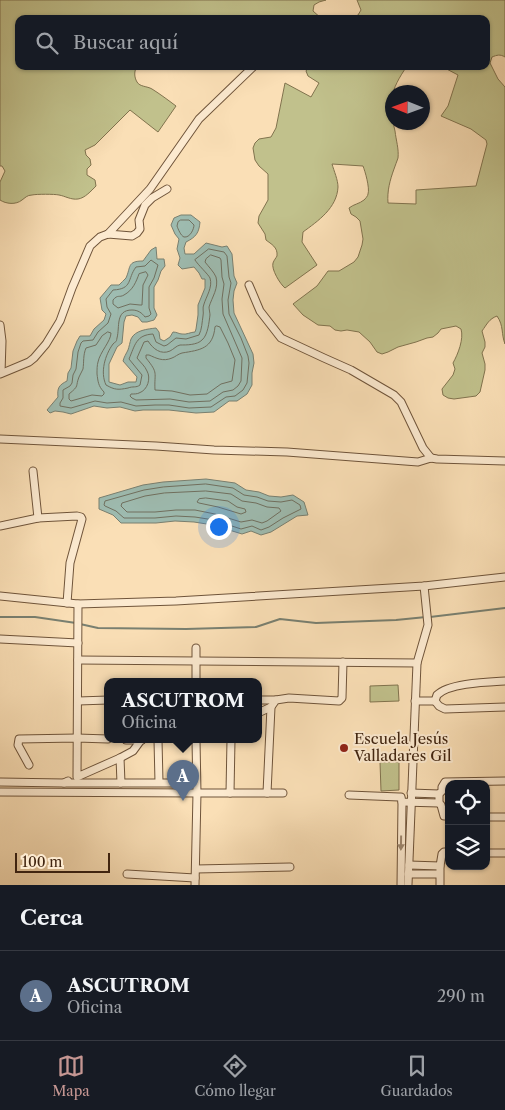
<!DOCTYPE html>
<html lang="es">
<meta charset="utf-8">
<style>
:root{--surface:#171b24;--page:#242831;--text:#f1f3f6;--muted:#9ea1a6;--line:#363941;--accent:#c59692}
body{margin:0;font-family:"Libre Caslon Text",serif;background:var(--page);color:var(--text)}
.controls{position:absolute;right:15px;bottom:15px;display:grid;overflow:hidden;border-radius:10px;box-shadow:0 1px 4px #0004}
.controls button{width:45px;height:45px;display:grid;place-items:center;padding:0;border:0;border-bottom:1px solid var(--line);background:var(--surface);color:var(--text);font:25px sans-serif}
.compass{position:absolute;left:385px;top:85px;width:45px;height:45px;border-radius:50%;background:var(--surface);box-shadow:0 1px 4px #0004;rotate:271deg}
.scale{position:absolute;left:15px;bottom:12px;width:95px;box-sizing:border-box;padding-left:5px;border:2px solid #412510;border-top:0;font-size:14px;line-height:18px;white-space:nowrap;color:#412510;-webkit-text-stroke:4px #fcead0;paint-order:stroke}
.you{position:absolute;left:218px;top:526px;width:18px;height:18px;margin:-12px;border:4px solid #fff;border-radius:50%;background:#1a73e8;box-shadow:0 0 0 8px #1a73e833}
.badge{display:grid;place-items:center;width:32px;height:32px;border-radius:50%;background:var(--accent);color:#fff;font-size:16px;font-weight:700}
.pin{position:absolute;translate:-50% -41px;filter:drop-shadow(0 1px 2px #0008)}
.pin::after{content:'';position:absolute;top:26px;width:18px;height:15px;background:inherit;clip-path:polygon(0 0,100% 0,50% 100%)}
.popup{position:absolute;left:104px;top:678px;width:158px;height:65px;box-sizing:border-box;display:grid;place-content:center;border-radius:10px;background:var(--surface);filter:drop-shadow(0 1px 4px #0005);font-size:16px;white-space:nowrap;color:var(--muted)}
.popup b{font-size:19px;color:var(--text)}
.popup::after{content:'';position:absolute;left:50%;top:100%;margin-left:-10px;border:10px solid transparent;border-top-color:var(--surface)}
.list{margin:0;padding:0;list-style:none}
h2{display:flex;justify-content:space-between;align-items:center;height:65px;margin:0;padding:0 20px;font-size:21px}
h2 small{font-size:16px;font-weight:400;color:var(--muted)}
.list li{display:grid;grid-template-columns:32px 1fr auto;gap:15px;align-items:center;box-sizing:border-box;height:90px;padding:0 20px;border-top:1px solid var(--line)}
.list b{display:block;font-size:19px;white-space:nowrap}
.list p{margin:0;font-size:16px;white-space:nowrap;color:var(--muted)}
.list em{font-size:16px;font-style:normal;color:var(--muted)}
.icon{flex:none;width:28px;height:28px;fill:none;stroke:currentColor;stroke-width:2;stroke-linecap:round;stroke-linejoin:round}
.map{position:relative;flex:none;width:505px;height:885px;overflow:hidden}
.search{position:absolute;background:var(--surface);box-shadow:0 1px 4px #0004;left:15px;right:15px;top:15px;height:55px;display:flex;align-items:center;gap:12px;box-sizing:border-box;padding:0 18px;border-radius:10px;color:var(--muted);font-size:19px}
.sheet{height:155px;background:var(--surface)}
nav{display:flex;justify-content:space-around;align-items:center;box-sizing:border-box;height:70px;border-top:1px solid var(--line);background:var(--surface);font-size:14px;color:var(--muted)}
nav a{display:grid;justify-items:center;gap:2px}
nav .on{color:var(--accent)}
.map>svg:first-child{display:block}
</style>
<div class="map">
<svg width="505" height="885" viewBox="0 0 505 885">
<rect width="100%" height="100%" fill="#fadfb6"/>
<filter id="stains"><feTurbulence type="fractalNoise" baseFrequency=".004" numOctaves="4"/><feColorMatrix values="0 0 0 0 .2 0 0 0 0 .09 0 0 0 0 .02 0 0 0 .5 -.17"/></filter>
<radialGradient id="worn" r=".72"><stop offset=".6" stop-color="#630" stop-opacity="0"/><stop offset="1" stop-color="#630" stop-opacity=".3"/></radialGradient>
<g fill="#c1c18c" stroke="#81734e">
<path d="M0,0H326L319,2L314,5L313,11L322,19H19V66H137C134,71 134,77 137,82C140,87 147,86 152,89C160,94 168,100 176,106L158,132L130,110L95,145L85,150L86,155L90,159L91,165L87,169V175L95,180L96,186C91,191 85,198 78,199C71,200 65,196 59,195C55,194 36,194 32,195C27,195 25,198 22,200C16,205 6,204 0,200V182L5,171L2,166H0Z"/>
<path d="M357,0H505V57C500,54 497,55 492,57L490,63L498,79L505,87V344C501,334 504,326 497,316C489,319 487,324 482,331L485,342V347L482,353L485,364V370L480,392L476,396L454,399L448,398L443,395L442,389L453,375L455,369L453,363C458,354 464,339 461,329L456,326L441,329L438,333L433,337L427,338L416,342L398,347L388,352L382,354L377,352L370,342L359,332L347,330L341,331L335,330L330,326L318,325L303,315L293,304L317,286L328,271H339L354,262L358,257L362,245L363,239L360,221L356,217L351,214L349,208C354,204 359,204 364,200C365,199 368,196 368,194C370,188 365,171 363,166L332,164C334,171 338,180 338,187C337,208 318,221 303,232L302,242L317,265L285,288C280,284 271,269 273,263C274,260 276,258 277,256C278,247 271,244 266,240L265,234L258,223L259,216L268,200V174L259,166L255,160L253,148L255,143L259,139L271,137L276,128L285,83L311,97L319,83L308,76L306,71L309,66H407C390,91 388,102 395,131C396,140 399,149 398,158C397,162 395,165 394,169C390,180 387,191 388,203L416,204V190L476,186L487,144L486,140L471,129L441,116L448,106L458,75L441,66H486V19H352L358,15L361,10Z"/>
<polygon points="398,685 399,701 370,702 370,686"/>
<polygon points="380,762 399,762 399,790 381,791"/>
</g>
<g fill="#9ebcb1" stroke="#798071">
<path d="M181,215H191L200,222C199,233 196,237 186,242L184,248L185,254H194L206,243L222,247L227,246L232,254L234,276L237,283L234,291L233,300L234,313L253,354L254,363L252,373V385L247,394L237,401H229L214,412L196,413L169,410H143L135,411L120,407L107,408L94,406L71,414L63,412L55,411L50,413L47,410L58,397C57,388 59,385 67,381L68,373L71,368L73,351L77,341L80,336H90L94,329L104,320L106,314L102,310L100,298L111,285H119C121,283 124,280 126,278C131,267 127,261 143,261L151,250L156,247L157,259H164L165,266L161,271L158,280L154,287V308L157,315L154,320L147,322H142L138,317L132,315L126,316L124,322L122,343L117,347L109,364V382L120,385L128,382H136L137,377L123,361C124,357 126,354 128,350C129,347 130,342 131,339C135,330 148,329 156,328L159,332L160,339L164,341L170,337L173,332C177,332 179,334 182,334C186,335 191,332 195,332L196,329L198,315V305L205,288V279H202L199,273L194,267L182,269L178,265L180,258L177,249L179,239L175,234L171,225L174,218Z"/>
<polygon points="206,479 235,483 246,490 259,492 269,496 281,497 293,495 304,502 308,515 297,516 271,532 261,535 251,531 242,534 213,525 194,522 175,521 156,523 121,523 113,515 99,509 99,498 143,485 163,482"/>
</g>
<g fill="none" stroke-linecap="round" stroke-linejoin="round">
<g stroke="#707060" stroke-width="1">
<path d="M181,220H189L194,225C194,229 190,238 184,237C181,236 178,229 177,226L178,222Z"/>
<path d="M209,249L224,252L227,256L229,277L231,283L228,300L229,314L241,338L248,356L249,363L247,383L243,390L235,396L226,397L211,407L189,408L169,405H155L136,406L121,402L107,403L95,401L71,408L60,406V403L63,398V390L70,386L72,383L73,375L76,369L78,352L81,343L83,341L93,340L98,332L108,323L111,314L107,307L106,299L113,290C133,289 127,279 136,267L145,266L151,260L158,265L154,278L149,287V308L151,314L149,316L145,317C142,313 138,310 132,310C115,310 120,327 117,338C116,343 117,340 113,344C105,355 100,372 106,385C115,390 118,390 128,388C133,386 136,388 140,385L142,375L129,359C135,345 136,335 153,334L156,342L164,346L167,345L176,338L186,339L199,335C202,329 202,322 203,316C204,312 202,308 204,304C206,297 213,287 210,278C208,274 198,265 195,260Z"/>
<path d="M211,255L220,258L221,260L222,277L224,284L222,299L223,314L242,358L241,381L238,386L233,390L223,392L210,401L189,402L170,399L136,400L132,398L130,396L131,394C134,394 137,394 139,393C148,390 151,378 147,371C145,366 140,362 137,358L144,342L148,341C153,349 161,355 170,351C174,349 176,346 180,345C187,345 197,345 202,340C208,335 209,322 210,315C210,313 209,309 209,307C212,297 219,288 216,277C214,272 208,266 205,262L206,259Z"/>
<path d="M146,272L148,275L143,285L142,305H140L130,304L118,308L113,304V300C118,294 119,298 124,295C133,290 136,282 139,274Z"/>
<path d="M217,326L220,327L228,343L235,360L232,381L221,384L207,394L190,395L172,391L155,390C154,372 159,374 146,358V355H149C156,358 163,362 172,358C175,357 178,354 182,353C200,350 213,349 215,327Z"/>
<path d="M108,332L111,333C111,341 100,352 98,362C97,365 97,370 97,374C98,381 98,386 104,392V394L102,396L92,395L71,401L69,399V394C80,385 75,387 79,377C80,374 82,372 83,369C84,362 83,355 86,348L96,345L102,336Z"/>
<polygon points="206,484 233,488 244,495 257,497 268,501 281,502 292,500 300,505 301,509 283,518 269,527 261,530 252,526 241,529 214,520 195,517 176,516 155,518 124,518 116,511 105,506 104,505 105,501 144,490 163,487"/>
<polygon points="206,491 231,494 242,501 256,503 267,507 279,508 281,511 267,521 262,523 252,520 241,522 215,514 195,510 176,510 155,512 127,512 121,506 122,503 145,496 164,493"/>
<polygon points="206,498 228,501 237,507 245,509 246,512 241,514 218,507 199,503 197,502 199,499"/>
</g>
<g stroke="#798071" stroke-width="2">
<polyline points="0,617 35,617 76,623"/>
<polyline points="430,617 505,608"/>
<polyline points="80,624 98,628 186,629 256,627 280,619 316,623 396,620 426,617"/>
</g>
<defs>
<g id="street">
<polyline points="108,234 150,189 199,119 254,66"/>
<polyline points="249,285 260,311 281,338 324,358 351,370 394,395 401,402 423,448 431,458"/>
<polyline points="0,325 2,341 1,373"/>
<polyline points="0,374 29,362 34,358 46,344 60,321 72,288 90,246 100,237 108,234 132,236 137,233 140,229 139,220 145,205 152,198 167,189"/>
<polyline points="0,439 156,446 214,450 287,452 418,462 431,458 437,459 505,461"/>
<polyline points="33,471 38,518"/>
<polyline points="0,526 38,518 77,516 81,517 82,519 70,563 67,603"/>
<polyline points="0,596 78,604 176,601 424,586 505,577"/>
<polyline points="78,604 77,777 120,758 133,751 141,740"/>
<polyline points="0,639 78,643"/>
<polyline points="196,648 196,682"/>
<polyline points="78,660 417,663 428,625 424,586"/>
<path d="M505,681C488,682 449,683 437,695L435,701L439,706L445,709L505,707"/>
<polyline points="258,700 276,700"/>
<polyline points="78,701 108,700"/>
<polyline points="415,701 435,701"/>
<polyline points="258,713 271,707"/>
<polyline points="126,740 142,740"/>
<polyline points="158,740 159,782"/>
<polyline points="120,758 121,783"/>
<polyline points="29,765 18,745 19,739 77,738 108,739"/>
<polyline points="0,782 64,783 68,781"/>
<polyline points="64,783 196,783"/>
<polyline points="0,792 197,793 283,793"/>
<polyline points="230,793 231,740"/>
<polyline points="267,793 271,707 276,700 289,698 339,701 342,698 343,662"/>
<polyline points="411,793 439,794"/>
<polyline points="349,795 399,797 401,797 402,802 439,803"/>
<polyline points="449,816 444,816 441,805 439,803 439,794 442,791 442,787 445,782 505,781"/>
<polyline points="486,817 505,817"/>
<polyline points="486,853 505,853"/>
<polyline points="409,865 440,866"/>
<polyline points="196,869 290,867"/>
<polyline points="127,874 195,878"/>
<polyline points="408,874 439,874"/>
<polyline points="195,885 197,793 196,740"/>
<polyline points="401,885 402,802"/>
<polyline points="408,885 417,663"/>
<polyline points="440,885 440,866 442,854 444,852 449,852"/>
</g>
</defs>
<use href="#street" stroke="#6f543a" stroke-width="9"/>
<use href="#street" stroke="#fcead0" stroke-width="7"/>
</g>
<defs><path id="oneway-solid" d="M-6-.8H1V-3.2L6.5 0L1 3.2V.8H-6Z" transform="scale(1.25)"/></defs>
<use fill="#9e8870" href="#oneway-solid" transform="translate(401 843) rotate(91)"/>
<circle fill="#8f2418" stroke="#fcead0" stroke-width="2" cx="344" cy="748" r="5"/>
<g text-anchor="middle" stroke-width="4" stroke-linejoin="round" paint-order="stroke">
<g font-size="15" fill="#412510" stroke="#fcead0" text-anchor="start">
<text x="354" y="744">Escuela Jesús<tspan x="354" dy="17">Valladares Gil</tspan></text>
</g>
</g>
<rect width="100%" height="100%" filter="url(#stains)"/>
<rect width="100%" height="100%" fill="url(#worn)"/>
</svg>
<div class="controls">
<button><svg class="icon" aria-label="locate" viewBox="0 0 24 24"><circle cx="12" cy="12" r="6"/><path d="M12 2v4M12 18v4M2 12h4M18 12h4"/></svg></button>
<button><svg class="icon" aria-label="layers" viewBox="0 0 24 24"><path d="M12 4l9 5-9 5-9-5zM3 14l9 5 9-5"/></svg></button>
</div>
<svg class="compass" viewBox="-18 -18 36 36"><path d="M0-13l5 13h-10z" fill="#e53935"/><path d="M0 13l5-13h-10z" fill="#9ea1a6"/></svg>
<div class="scale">100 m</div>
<div class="you"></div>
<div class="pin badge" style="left:183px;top:801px;background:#5c6f8a">A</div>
<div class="popup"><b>ASCUTROM</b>Oficina</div>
<div class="search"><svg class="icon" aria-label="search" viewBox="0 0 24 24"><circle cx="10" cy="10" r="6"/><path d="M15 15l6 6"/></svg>Buscar aquí</div>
</div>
<section class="sheet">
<h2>Cerca<small></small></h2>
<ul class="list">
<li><span class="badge" style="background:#5c6f8a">A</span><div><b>ASCUTROM</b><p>Oficina</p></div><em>290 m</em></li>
</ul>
</section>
<nav>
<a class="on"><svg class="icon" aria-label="map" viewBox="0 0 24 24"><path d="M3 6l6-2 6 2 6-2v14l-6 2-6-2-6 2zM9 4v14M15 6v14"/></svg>Mapa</a>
<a><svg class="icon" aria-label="directions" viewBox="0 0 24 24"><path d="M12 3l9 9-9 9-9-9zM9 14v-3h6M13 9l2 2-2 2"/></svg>Cómo llegar</a>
<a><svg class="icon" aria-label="saved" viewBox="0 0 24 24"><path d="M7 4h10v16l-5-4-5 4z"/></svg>Guardados</a>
</nav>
